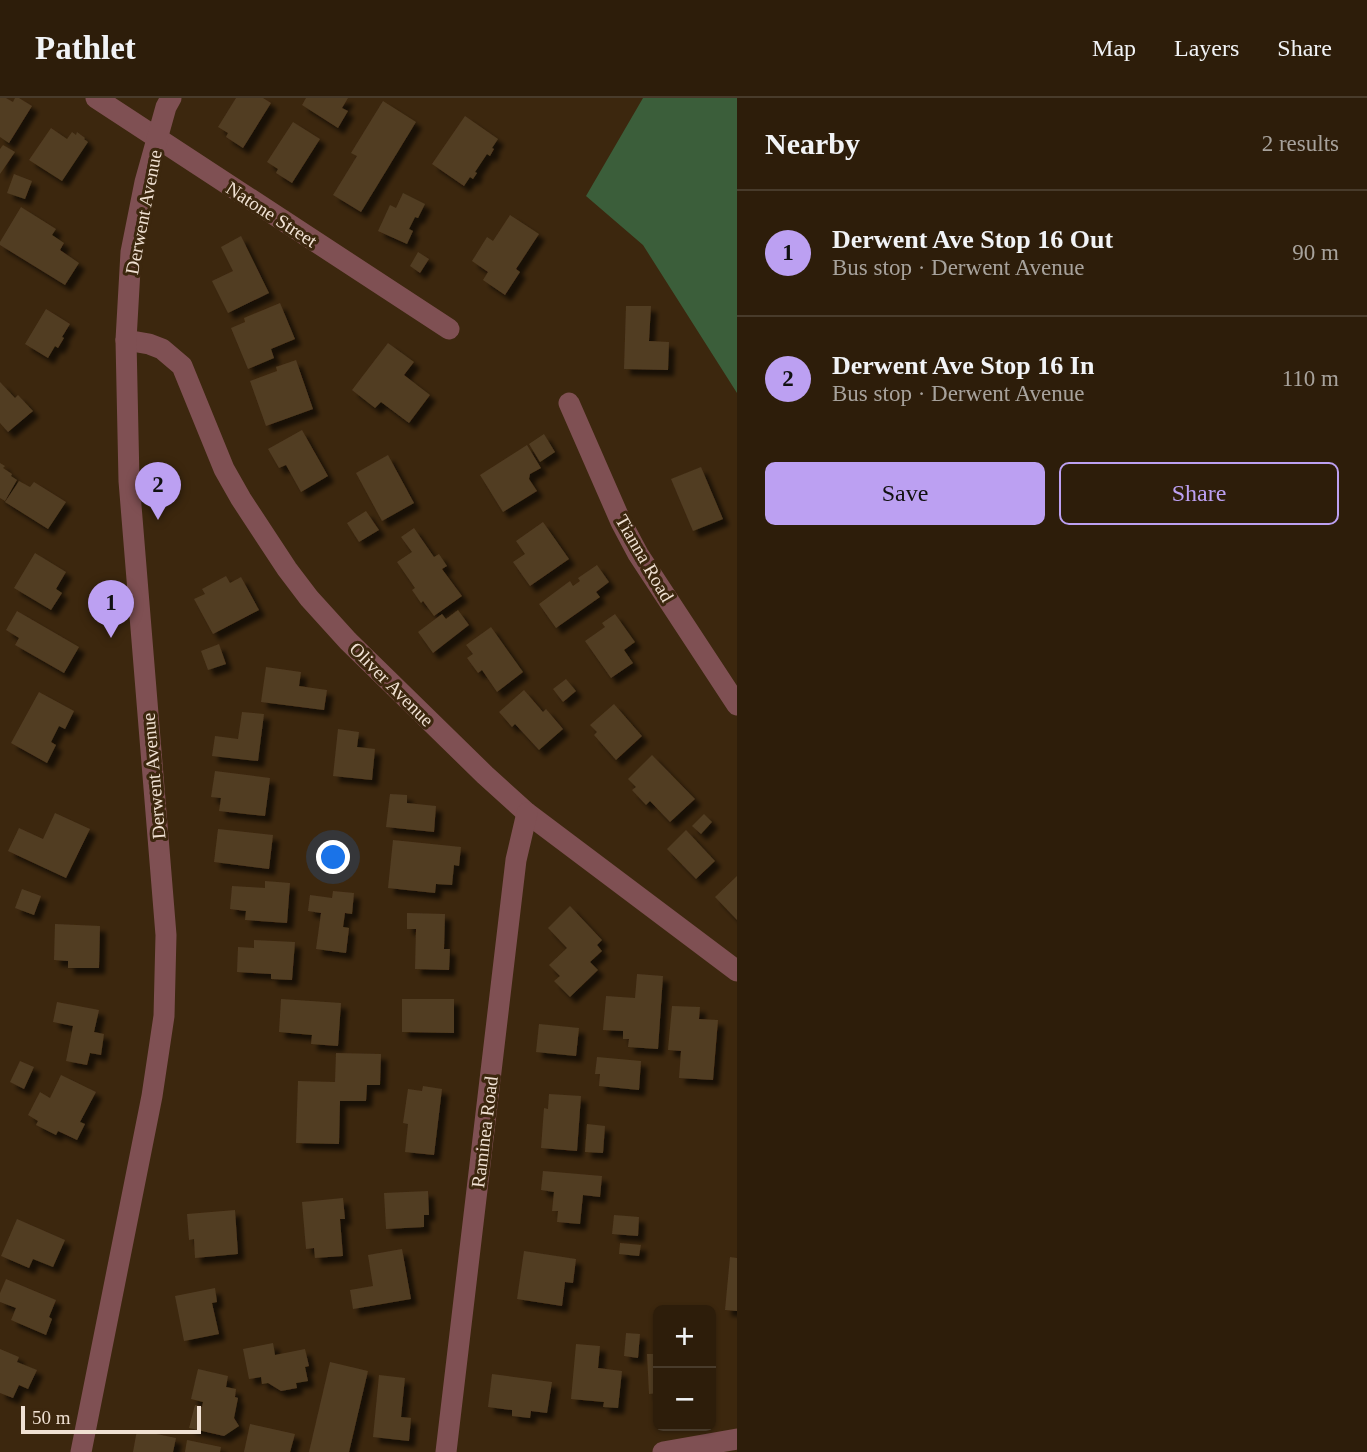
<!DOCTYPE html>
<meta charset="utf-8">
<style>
:root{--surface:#2d1d0a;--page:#392a18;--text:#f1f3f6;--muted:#a7a29c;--line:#483b2b;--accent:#bca0f2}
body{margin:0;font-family:Georgia,serif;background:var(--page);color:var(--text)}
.controls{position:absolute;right:21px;bottom:21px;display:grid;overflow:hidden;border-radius:10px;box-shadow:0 2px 5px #0004}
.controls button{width:63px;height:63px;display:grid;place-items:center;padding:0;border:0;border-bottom:2px solid var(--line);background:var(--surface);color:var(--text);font:35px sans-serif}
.scale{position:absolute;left:21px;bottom:18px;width:180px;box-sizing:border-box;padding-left:7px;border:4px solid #f0e1d3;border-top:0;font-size:19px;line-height:24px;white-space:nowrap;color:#f0e1d3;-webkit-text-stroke:5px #3c270e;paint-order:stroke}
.you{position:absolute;left:334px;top:760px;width:24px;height:24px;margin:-18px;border:5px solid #fff;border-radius:50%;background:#1a73e8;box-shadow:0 0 0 10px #1a73e833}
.badge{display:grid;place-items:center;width:46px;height:46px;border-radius:50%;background:var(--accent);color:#111;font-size:23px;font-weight:700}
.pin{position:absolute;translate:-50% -58px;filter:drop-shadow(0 2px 4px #0008)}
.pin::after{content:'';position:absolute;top:37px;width:24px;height:21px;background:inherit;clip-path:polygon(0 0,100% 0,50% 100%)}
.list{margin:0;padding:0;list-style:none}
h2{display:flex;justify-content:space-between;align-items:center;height:91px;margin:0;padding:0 28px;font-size:30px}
h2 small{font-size:23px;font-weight:400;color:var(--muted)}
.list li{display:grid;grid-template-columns:46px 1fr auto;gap:21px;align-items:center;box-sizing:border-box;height:126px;padding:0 28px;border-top:2px solid var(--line)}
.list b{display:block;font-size:26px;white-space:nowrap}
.list p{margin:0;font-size:23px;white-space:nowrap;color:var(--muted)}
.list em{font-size:23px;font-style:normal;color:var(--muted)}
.actions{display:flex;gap:14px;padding:21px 28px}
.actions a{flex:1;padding:16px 0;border:2px solid var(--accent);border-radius:10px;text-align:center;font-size:24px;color:var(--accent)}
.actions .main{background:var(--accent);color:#111}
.map{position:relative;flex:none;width:737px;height:1354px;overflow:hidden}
header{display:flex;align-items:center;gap:42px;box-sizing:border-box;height:98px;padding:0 35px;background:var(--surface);border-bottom:2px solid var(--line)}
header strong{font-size:33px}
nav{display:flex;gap:38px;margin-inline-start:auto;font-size:24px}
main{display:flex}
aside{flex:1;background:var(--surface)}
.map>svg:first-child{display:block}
</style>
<header>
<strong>Pathlet</strong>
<nav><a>Map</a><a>Layers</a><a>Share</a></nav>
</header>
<main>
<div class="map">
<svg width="737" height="1354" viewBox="0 0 737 1354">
<defs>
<filter id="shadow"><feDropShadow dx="6" dy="6" stdDeviation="2" flood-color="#0009"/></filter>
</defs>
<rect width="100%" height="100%" fill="#3c270e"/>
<polygon fill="#3b5e3a" points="643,0 737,0 737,295 643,147 586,98"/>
<g fill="#513c22" filter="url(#shadow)">
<polygon points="0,0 6,0 13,4 15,0 19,0 32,8 9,45 0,39"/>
<polygon points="236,0 263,0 271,5 243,50 226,39 228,35 218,29"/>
<polygon points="306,0 348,0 342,10 348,13 338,30 302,7"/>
<polygon points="383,3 416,24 361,114 333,97 357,58 351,55"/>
<polygon points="465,18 498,41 492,50 494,51 490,58 487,56 475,74 477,75 473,81 470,79 464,88 432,66"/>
<polygon points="293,24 320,41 292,85 276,75 278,71 267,64"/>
<polygon points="51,30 67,41 72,34 76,37 77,34 85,40 84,41 88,44 62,83 29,62"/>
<polygon points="3,47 15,54 0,76 0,51"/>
<polygon points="14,76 32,83 25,101 7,95"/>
<polygon points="403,95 425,106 418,120 415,119 409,131 413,133 407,146 378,133 390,107 396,110"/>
<polygon points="21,109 56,131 52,137 64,145 60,152 79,165 65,187 0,147 0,144"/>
<polygon points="510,117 539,136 516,171 520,174 505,197 483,182 488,174 472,163 487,139 493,143"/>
<polygon points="241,138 269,195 228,215 212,183 233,173 221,149"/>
<polygon points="418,154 429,161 420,175 410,168"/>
<polygon points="280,205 295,241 271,251 274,260 248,271 231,230 245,224 244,220"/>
<polygon points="626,208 651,208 649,243 669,244 668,272 624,271"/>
<polygon points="46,211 70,226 62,239 64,240 58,250 55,248 48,260 25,246"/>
<polygon points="388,245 414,264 404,277 430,297 409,325 381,304 375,310 352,292"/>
<polygon points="296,262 313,311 266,328 250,283 277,273 276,269"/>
<polygon points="0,284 15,300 18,297 33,313 8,334 0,325"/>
<polygon points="302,332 328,378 301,394 286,367 279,370 268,351"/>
<polygon points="544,336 555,354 540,364 529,346"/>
<polygon points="527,347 541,370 530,376 529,381 537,393 503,414 480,377"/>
<polygon points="388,357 414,405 382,423 356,375"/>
<polygon points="0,365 5,368 3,370 12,376 11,378 17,382 5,403 0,400"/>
<polygon points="701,369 723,421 693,433 671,381"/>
<polygon points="19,383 30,389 34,384 66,404 48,431 5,404"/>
<polygon points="366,413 379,432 359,444 347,425"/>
<polygon points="543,424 569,461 530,488 513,464 525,456 516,443"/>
<polygon points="414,430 434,459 439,456 447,468 442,471 462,498 434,518 423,503 421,505 412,492 415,490 397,464 412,454 401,439"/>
<polygon points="35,455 66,474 56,491 62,495 51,512 14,490"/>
<polygon points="597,467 609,484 596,494 600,499 556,530 539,506 570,483 573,488 580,483 578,480"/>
<polygon points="226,478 230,485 241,479 259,512 213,536 194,501 205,496 202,491"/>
<polygon points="458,512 469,527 433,555 418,534 442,516 446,521"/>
<polygon points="17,513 79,549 64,575 15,547 19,540 6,532"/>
<polygon points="615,516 635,544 624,552 633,565 611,580 585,543 605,529 602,525"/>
<polygon points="491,529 523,574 497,594 482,572 478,575 467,560 473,556 466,547"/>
<polygon points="219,546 226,566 208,572 201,553"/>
<polygon points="266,569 301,574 299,588 327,592 324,612 261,604"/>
<polygon points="566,581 576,593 563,604 553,591"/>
<polygon points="524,592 543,614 546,611 563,631 539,652 515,626 512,629 499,614"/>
<polygon points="39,594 74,613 65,631 59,628 51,644 56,647 47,665 11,645"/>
<polygon points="614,606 642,638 616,662 594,637 597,634 590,627"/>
<polygon points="242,614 264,616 258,663 212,658 215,638 238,641"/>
<polygon points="338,631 359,634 357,649 375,651 372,682 333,678"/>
<polygon points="652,657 695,701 670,724 650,703 646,707 632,692 636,689 628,681"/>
<polygon points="215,673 270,680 265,718 219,713 221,700 211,699"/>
<polygon points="390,696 407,697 407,705 436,708 434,734 386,729"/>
<polygon points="55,715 90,731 66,780 8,753 19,730 43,741"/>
<polygon points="704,716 712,724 701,736 692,728"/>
<polygon points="218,731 273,737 269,771 214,764"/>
<polygon points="686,732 715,763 696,781 667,751"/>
<polygon points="393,742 461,749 459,768 454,767 452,787 436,786 435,795 388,790"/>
<polygon points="737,778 737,822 715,799"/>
<polygon points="265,783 290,785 287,825 245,822 246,813 230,811 232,788 265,790"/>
<polygon points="22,791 41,798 34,817 15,810"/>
<polygon points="333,793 354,795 352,816 345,815 343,829 349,830 346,855 316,851 321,815 308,813 310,797 332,800"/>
<polygon points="570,808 602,842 597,847 602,853 590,864 598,872 570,899 554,883 560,878 549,867 567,850 548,830"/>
<polygon points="407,815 445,816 444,851 450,851 449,872 415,871 416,831 407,831"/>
<polygon points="55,826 100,828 99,870 68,870 68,863 54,862"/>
<polygon points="254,842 295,844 292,882 271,881 271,876 237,874 238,849 254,850"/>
<polygon points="637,876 663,878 658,951 628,949 629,941 623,941 623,933 603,932 606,898 635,900"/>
<polygon points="281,901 341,905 338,948 311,946 312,937 279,934"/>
<polygon points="402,901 454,901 454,935 402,934"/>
<polygon points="57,904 99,912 94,934 104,936 101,957 90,955 87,967 66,963 73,928 53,924"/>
<polygon points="672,908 700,909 699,921 718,922 713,982 679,980 681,953 668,952"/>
<polygon points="539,926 579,930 576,958 536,954"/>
<polygon points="336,955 381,956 380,987 367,987 366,1003 340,1003 339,1046 296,1045 298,983 335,984"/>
<polygon points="597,959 641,963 639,992 599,988 600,976 595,976"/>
<polygon points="20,963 34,969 24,991 10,984"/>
<polygon points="61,977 96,994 80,1024 85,1026 77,1042 58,1033 56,1037 36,1027 38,1023 28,1017 40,994 50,1000"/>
<polygon points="423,988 442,991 434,1057 405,1054 408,1026 403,1025 408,991 422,993"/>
<polygon points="549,996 581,998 577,1053 541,1050 544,1010 548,1011"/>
<polygon points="587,1026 605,1028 603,1055 585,1054"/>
<polygon points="543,1073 602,1078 600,1099 583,1097 580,1126 557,1124 558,1113 552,1113 554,1094 541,1092"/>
<polygon points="428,1093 429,1117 424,1117 424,1129 386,1131 384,1095"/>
<polygon points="343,1100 345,1121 340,1121 343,1158 315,1160 314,1150 306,1151 302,1104"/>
<polygon points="235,1112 238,1156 195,1160 194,1141 189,1142 187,1116"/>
<polygon points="614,1117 639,1119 638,1138 612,1136"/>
<polygon points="17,1121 65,1142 53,1169 33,1161 29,1170 1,1158"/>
<polygon points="620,1145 641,1147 639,1158 619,1156"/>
<polygon points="402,1151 411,1201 353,1211 350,1192 373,1188 368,1157"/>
<polygon points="524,1153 576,1161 573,1185 565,1184 562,1208 517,1201"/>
<polygon points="730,1159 737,1160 737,1213 725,1212"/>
<polygon points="6,1181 56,1202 49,1219 52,1221 46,1237 11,1222 16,1210 0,1204 0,1195"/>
<polygon points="215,1190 217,1204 212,1205 219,1236 184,1243 175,1198"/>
<polygon points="626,1235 640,1236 638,1260 624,1258"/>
<polygon points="273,1245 275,1257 305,1251 309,1268 305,1269 308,1283 296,1285 297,1290 281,1293 268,1285 262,1286 261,1279 249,1281 243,1251"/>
<polygon points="576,1246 600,1248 598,1270 622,1273 618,1310 603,1309 604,1304 571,1301"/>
<polygon points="0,1251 19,1259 17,1264 37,1272 28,1291 19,1287 13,1300 0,1295"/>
<polygon points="647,1256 658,1256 658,1295 649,1296"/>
<polygon points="330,1264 368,1273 349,1354 309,1354"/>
<polygon points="198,1271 228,1278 226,1289 236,1291 235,1299 238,1300 234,1320 239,1328 224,1338 189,1330 195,1307 202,1309 203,1304 191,1301"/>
<polygon points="492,1276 552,1284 547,1315 531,1313 530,1320 512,1318 512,1312 488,1309"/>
<polygon points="379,1277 405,1280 401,1319 411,1320 409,1343 373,1339"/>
<polygon points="250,1326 295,1336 290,1354 244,1354"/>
<polygon points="137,1332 176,1340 173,1354 133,1354"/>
<polygon points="187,1342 221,1349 220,1354 185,1354"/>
</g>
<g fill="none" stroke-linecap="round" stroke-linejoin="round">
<g stroke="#7f5053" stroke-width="21">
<polyline points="96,0 449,231"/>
<polyline points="126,242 149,246 162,251 182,268 224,371 241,401 287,471 309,500 348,543 485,677 527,715 737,873"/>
<polyline points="569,305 621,424 638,456 737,607"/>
<polyline points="81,1354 152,998 164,918 166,837 129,383 126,242 131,154 145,84 166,9 171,0"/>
<polyline points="446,1354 516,762 527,715"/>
<polyline points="663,1354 737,1341"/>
</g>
</g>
<g text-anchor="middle" stroke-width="6" stroke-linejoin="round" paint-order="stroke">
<g font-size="19" fill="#f0e1d3" stroke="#3c270e">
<text transform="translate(143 114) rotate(-79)" y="7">Derwent Avenue</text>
<text transform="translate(272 116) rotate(33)" y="7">Natone Street</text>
<text transform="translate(645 460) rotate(60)" y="7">Tianna Road</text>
<text transform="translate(392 586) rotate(45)" y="7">Oliver Avenue</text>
<text transform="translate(153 678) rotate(-95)" y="7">Derwent Avenue</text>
<text transform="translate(484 1034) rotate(-83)" y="7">Raminea Road</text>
</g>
</g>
</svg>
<div class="controls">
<button>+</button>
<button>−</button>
</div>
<div class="scale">50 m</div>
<div class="you"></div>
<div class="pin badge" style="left:111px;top:540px">1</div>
<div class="pin badge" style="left:158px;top:422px">2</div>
</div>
<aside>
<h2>Nearby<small>2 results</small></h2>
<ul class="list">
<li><span class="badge">1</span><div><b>Derwent Ave Stop 16 Out</b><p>Bus stop · Derwent Avenue</p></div><em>90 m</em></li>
<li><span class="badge">2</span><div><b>Derwent Ave Stop 16 In</b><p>Bus stop · Derwent Avenue</p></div><em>110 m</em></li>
</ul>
<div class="actions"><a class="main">Save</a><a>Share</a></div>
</aside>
</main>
